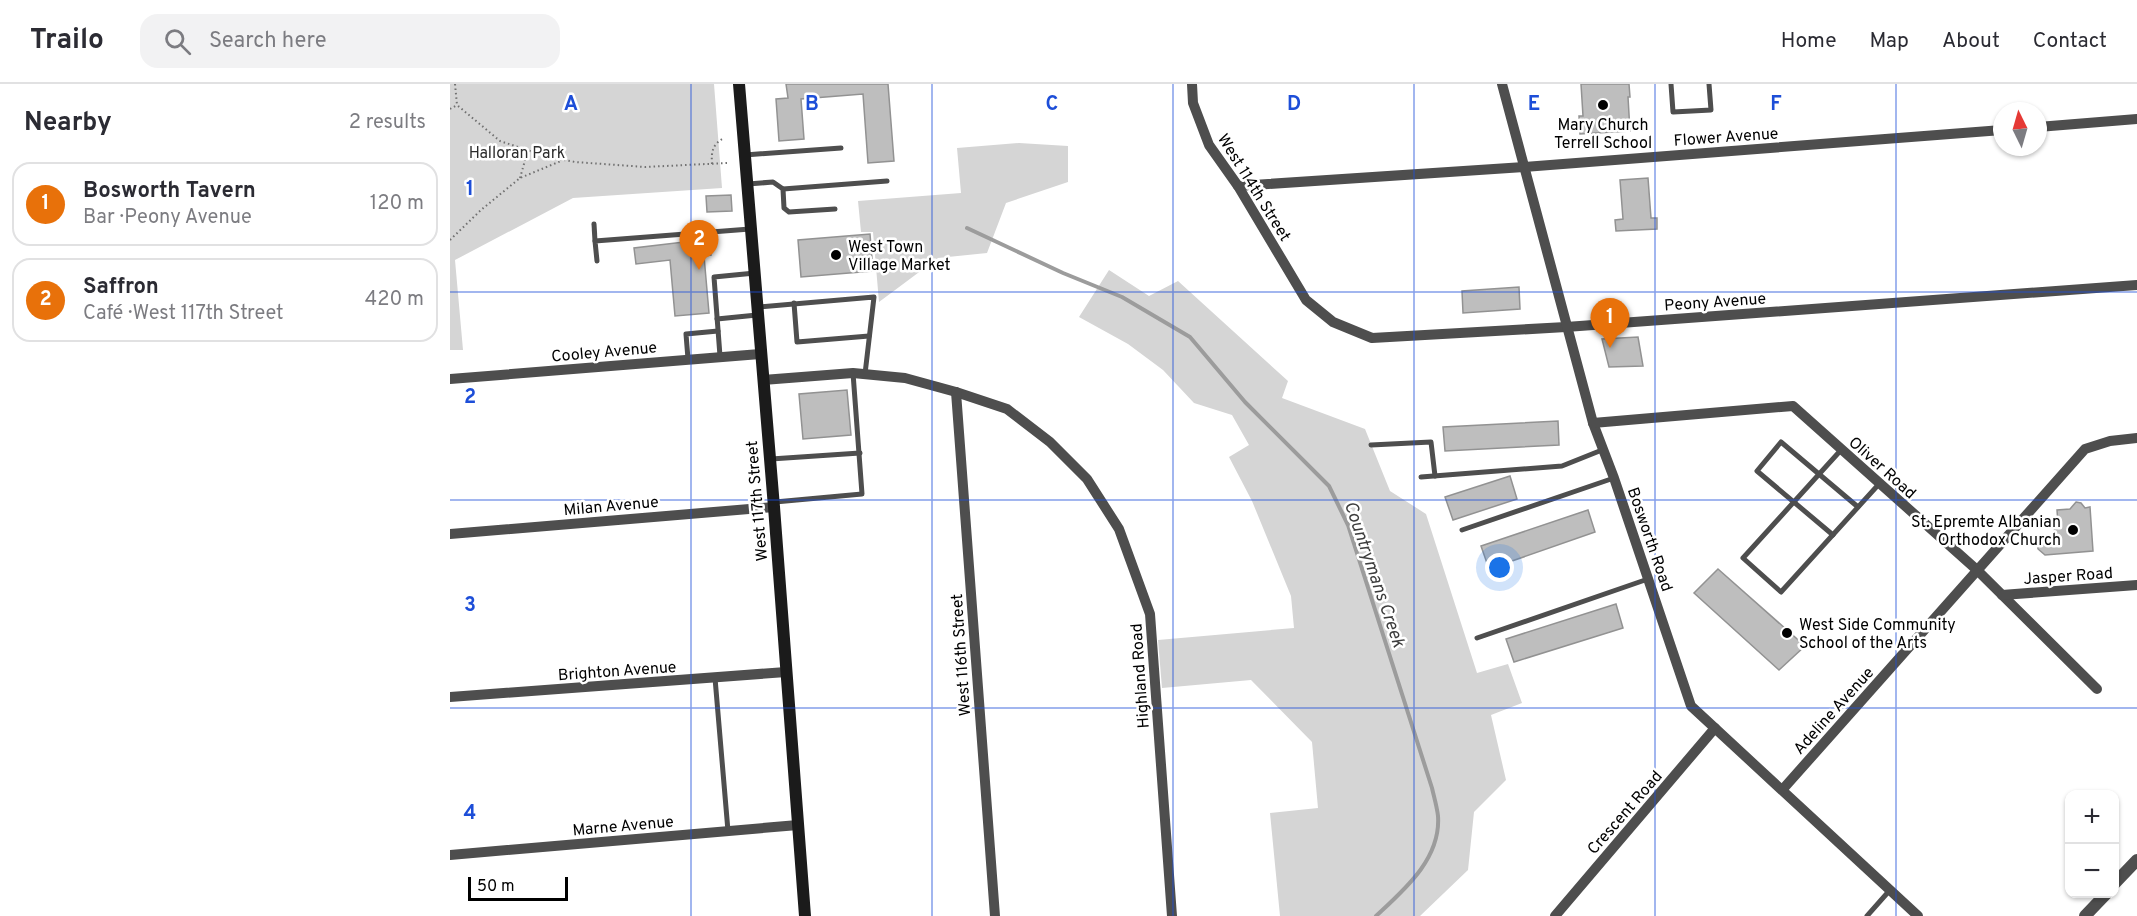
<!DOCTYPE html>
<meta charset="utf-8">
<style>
:root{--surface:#fff;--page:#f2f2f3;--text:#2b2b33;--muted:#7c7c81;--line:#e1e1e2;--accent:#db2777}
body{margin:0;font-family:Overpass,sans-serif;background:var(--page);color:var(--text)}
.controls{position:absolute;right:18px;bottom:18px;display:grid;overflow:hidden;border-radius:12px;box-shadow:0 2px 4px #0004}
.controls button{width:54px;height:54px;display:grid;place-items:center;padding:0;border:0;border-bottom:2px solid var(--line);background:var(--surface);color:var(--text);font:30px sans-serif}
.compass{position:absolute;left:1543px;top:18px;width:54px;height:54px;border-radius:50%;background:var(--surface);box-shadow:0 2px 4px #0004;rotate:355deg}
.scale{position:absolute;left:18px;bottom:15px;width:100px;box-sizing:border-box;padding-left:6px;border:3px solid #000;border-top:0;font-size:16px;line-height:21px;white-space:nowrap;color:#000;-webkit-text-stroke:4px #fff;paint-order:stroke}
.you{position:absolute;left:1050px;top:484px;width:21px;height:21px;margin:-15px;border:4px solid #fff;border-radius:50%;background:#1a73e8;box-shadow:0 0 0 9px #1a73e833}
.badge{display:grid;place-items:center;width:39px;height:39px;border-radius:50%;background:var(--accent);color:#fff;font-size:20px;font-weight:700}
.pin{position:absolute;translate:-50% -50px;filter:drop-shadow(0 2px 3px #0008)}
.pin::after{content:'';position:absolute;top:32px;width:21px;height:18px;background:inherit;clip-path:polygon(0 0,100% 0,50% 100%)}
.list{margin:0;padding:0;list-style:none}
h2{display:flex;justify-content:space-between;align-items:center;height:78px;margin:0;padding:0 24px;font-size:26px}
h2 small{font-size:20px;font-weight:400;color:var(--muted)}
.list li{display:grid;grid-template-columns:39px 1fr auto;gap:18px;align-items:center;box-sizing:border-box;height:84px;margin:0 12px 12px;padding:0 12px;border:2px solid var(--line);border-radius:18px}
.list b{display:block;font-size:22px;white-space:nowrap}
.list p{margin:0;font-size:20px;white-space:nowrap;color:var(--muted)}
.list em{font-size:20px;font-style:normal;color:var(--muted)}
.icon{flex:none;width:33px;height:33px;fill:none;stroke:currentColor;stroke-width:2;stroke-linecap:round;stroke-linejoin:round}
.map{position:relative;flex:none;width:1687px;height:832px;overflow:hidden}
header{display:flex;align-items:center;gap:36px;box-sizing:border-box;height:84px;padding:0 30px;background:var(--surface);border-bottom:2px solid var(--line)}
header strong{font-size:28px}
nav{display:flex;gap:33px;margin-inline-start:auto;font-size:21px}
.search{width:420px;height:54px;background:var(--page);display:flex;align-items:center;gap:15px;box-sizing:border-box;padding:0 21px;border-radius:18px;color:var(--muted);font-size:22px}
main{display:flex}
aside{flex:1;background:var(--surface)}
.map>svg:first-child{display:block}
</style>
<header>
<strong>Trailo</strong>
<div class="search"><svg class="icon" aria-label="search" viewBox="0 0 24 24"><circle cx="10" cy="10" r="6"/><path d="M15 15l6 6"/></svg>Search here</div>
<nav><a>Home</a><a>Map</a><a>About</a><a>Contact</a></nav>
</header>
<main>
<aside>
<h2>Nearby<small>2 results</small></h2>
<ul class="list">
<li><span class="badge" style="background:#e8710a">1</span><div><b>Bosworth Tavern</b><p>Bar · Peony Avenue</p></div><em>120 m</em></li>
<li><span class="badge" style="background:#e8710a">2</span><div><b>Saffron</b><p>Café · West 117th Street</p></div><em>420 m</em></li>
</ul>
</aside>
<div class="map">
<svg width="1687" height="832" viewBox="0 0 1687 832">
<rect width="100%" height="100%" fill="#fff"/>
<g fill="#d5d5d5">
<polygon points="0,0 264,0 272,104 123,114 5,176 13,266 0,266"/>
<polygon points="569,59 618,62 618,98 556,119 537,169 488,174 429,218 423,148 411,148 408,117 511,109 507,64"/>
<polygon points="659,186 699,212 728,197 838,297 832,314 915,345 940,407 976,430 1027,589 1058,580 1072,619 1041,631 1056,696 1024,728 1018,786 970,832 830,832 820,729 868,724 862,658 801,596 712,604 708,556 844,544 841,512 802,417 779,373 799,361 782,331 744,319 713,286 678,260 629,233"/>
</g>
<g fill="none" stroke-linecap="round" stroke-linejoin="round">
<path stroke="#9c9c9c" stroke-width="4" d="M517,144L613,189L672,213L740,253L795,318L879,402L898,441L982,704C984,713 987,723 988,732C991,775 954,806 926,832"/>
</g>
<g fill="#bebebe" stroke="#929292" stroke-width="1.5">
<polygon points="336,0 438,0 444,77 418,79 413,10 351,15 354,55 329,57 326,15 338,14"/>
<polygon points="1131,0 1179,0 1180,13 1178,13 1180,47 1130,50 1129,32 1133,32"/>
<polygon points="1198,94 1201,134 1207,134 1207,145 1166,147 1165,136 1173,135 1170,96"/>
<polygon points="281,111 282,127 257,128 256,112"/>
<polygon points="420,150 423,187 351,193 348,156"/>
<polygon points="259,155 261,171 254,172 259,229 225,232 220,176 186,180 184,164"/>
<polygon points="1069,203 1070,225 1013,229 1012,207"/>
<polygon points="1188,253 1193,282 1159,283 1152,255"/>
<polygon points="397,306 401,351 353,355 349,310"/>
<polygon points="1108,337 1109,361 995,367 993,343"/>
<polygon points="1060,392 1067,415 1003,436 995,413"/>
<polygon points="1626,418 1631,419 1635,424 1640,423 1643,467 1595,471 1588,465 1587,453 1605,452 1604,440 1608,440 1607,426 1620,425"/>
<polygon points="1138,426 1145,448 1039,485 1031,462"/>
<polygon points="1268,485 1355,562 1329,586 1244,509"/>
<polygon points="1166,520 1173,544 1064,578 1056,555"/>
</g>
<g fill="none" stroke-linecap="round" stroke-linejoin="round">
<g stroke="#707070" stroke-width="2" stroke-dasharray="1.5 3" stroke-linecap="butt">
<polyline points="5,0 7,21 50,57 98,73 125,78 195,83 277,79"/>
<polyline points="0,25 7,21"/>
<path d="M262,80C261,67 263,60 274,54"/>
<polyline points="70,94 78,66"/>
<polyline points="0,156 31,126 70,94 111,77"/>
</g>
<g stroke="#4e4e4e" stroke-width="5">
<polyline points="1221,0 1223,28 1261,26 1259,0"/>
<polyline points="295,71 391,64"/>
<polyline points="298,100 323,98 333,105 334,124 339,128 385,125"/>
<polyline points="333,105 437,97"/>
<polyline points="144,140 145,157"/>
<polyline points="147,177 145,157 300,145"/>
<polyline points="344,219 347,258 419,252"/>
<polyline points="309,223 424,213 415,290"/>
<polyline points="267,235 307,231"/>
<polyline points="270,272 264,193 305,189"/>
<polyline points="238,275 236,250 268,247"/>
<polyline points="921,361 981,358 985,392"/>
<polyline points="1391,366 1293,474 1331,508 1429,400"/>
<polyline points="321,375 410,369"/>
<polyline points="971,393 1112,382 1152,366"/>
<polyline points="325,418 412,410 403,289"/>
<polyline points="1012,446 1164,394"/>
<polyline points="1383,451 1307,387 1331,358 1408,423"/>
<polyline points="1027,554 1198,495"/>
<polyline points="265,594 278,747"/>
<polyline points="1417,832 1440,806"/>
</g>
<g stroke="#4e4e4e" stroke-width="10">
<polyline points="742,0 743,19 759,61 788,102 856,216 883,238 922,254 1116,243 1687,201"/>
<polyline points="1052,0 1143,339 1164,394 1241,622 1468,832"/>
<polyline points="1588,43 1687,35"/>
<polyline points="788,102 1074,83 1552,46"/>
<polyline points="0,295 310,270"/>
<polyline points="313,296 403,289 455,294 506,308 557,325 600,358 637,395 669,445 700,530 722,832"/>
<polyline points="506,308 545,832"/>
<polyline points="1143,339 1343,322 1527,486 1647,605"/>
<polyline points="0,450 324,423"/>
<polyline points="1552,511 1687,501"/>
<polyline points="0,613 336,588"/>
<polyline points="1333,705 1635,365 1660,357 1687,354"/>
<polyline points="0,771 348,741"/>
<polyline points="1105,832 1265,644"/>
</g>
<g stroke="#4e4e4e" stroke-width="12">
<polyline points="1664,800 1687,776"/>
<polyline points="1635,832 1656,810"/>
</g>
<polyline stroke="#1b1b1b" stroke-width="12" points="289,0 324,423 355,832"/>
</g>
<path fill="none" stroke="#1d4ed8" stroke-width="1.5" stroke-opacity="0.55" d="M241,0V832M482,0V832M723,0V832M964,0V832M1205,0V832M1446,0V832M0,208H1687M0,416H1687M0,624H1687"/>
<g fill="#000" stroke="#fff" stroke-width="2">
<circle cx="1153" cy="21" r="6"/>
<circle cx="386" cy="171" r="6"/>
<circle cx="1623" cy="446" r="6"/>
<circle cx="1337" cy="549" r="6"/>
</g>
<g text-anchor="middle" stroke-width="5" stroke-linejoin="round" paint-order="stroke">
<g font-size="16" fill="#000" stroke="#fff" text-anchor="start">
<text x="1153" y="46" text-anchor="middle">Mary Church<tspan x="1153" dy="18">Terrell School</tspan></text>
<text x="398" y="168">West Town<tspan x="398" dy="18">Village Market</tspan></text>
<text x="1611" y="443" text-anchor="end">St. Epremte Albanian<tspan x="1611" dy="18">Orthodox Church</tspan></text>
<text x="1349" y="546">West Side Community<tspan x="1349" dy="18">School of the Arts</tspan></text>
</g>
<g font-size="16" fill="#000" stroke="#fff">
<text transform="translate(1276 52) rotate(-4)" y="6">Flower Avenue</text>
<text transform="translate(805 103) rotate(58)" y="6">West 114th Street</text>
<text transform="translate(1265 217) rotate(-4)" y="6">Peony Avenue</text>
<text transform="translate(154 267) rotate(-5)" y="6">Cooley Avenue</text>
<text transform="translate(1433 383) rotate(42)" y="6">Oliver Road</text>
<text transform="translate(306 417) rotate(-95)" y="6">West 117th Street</text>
<text transform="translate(161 421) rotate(-5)" y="6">Milan Avenue</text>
<text transform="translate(1201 455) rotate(71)" y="6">Bosworth Road</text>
<text transform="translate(1618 491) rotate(-4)" y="6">Jasper Road</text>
<text transform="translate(510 571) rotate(-94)" y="6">West 116th Street</text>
<text transform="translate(167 586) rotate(-4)" y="6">Brighton Avenue</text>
<text transform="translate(689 592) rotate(-94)" y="6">Highland Road</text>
<text transform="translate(1383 626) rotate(-48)" y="6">Adeline Avenue</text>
<text transform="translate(1174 728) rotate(-49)" y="6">Crescent Road</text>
<text transform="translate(173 741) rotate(-5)" y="6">Marne Avenue</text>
</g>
<g font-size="16" fill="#2c2c2c" stroke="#fff">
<text x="67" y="74">Halloran Park</text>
</g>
<g font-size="18" font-style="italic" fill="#3d3d3d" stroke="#fff">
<text transform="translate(925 490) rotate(71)" y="6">Countrymans Creek</text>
</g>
</g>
<g font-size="20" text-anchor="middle" font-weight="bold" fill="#1d4ed8" stroke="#fff" stroke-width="5" stroke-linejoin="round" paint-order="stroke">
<text x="121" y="26">A</text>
<text x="362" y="26">B</text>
<text x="602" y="26">C</text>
<text x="844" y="26">D</text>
<text x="1084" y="26">E</text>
<text x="1326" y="26">F</text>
<text x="20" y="111">1</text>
<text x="20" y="319">2</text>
<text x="20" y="527">3</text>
<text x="20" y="735">4</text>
</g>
</svg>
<div class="controls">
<button>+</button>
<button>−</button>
</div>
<svg class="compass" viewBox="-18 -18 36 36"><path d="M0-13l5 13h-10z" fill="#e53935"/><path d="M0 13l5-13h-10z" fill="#7c7c81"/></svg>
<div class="scale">50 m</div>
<div class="you"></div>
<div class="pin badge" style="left:1160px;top:264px;background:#e8710a">1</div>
<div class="pin badge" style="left:249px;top:186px;background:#e8710a">2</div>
</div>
</main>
